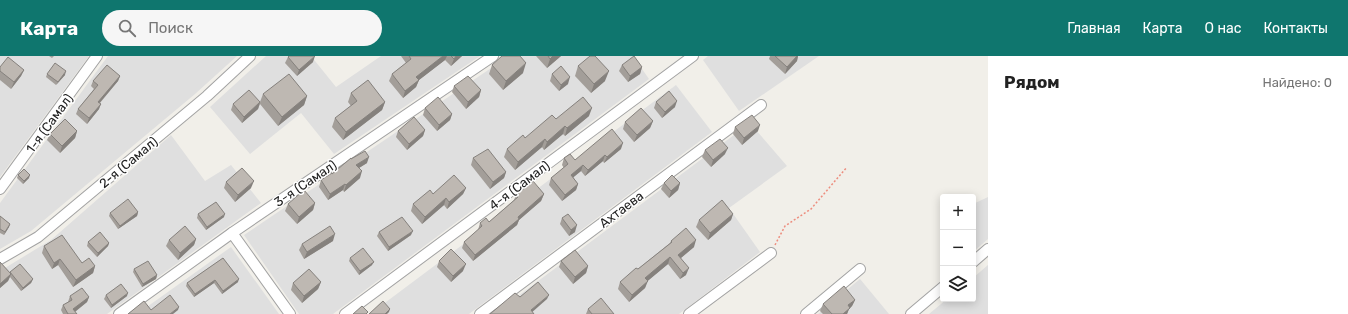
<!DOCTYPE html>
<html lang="ru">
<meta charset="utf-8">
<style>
:root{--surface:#fff;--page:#f6f6f6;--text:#222;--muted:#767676;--line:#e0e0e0;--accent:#0f766e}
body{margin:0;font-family:Rubik,sans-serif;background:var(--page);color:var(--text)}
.controls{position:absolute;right:12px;bottom:12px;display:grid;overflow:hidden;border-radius:4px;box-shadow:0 2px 10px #0003}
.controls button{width:36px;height:36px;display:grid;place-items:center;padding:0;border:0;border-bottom:1px solid var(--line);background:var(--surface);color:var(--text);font:20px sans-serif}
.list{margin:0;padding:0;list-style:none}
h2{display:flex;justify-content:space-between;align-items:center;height:52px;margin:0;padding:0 16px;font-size:17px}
h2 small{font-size:13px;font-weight:400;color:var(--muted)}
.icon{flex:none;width:22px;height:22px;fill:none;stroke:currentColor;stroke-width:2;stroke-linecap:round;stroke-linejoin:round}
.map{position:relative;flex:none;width:988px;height:258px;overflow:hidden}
header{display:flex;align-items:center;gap:24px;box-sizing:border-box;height:56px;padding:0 20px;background:var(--accent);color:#fff}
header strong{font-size:19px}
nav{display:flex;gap:22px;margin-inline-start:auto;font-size:14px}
.search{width:280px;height:36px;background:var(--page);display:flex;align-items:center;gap:10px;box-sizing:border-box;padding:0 14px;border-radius:22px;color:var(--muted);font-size:15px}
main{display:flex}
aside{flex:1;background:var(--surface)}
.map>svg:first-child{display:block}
</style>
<header>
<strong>Карта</strong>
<div class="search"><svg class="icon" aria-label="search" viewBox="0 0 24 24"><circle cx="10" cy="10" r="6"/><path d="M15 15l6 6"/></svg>Поиск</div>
<nav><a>Главная</a><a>Карта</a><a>О нас</a><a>Контакты</a></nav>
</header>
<main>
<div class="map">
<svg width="988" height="258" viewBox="0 0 988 258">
<rect width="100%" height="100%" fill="#f1efe9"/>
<g fill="#dfdfdf">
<polygon points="0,0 89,0 0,121"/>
<polygon points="108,0 237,0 195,38 31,175 0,193 0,147"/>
<polygon points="266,0 311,0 336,31 381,0 480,0 334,98 301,57 250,98 210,51"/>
<polygon points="509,0 633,0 649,23 333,258 299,258 244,179"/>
<polygon points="708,0 819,0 739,55 703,4"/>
<polygon points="676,29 712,76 469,258 370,258"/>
<polygon points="750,67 787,110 729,152 760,196 679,258 494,258"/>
<polygon points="171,79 205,125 231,109 261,147 107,258 0,258 0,215 51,184"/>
<polygon points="988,141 988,183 973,196 973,148"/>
<polygon points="231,191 279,258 137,258"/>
<polygon points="988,209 988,258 929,258 947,243 973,243 973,222"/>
<polygon points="860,223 889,258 818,258"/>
</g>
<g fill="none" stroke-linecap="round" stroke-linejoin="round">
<defs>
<g id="minor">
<polyline points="0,133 97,0"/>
<polyline points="232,177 290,258"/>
<polyline points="0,203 38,181 207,40 250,0"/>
<polyline points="973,206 988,193"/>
<polyline points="119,258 232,177 493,0"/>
<polyline points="345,258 693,0"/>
<polyline points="480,258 761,49"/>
<polyline points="689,258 771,197"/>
<polyline points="806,258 860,213"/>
<polyline points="911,258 943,231"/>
</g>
</defs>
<use href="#minor" stroke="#a3a3a3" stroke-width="12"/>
<polyline stroke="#ed8d7e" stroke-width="1.5" stroke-dasharray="2 2" stroke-linecap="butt" points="775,189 785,170 811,153 847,111"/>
<use href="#minor" stroke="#fff" stroke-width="10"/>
</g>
<g fill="#a39e99">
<polygon points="49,0 54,0 52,2"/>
<polygon points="401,0 462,0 451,10 445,4 419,24 416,31 403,42 389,25 392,18 406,7"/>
<polygon points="536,0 561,0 547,12"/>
<polygon points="770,0 798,0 797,5 785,18 769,3"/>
<polygon points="288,1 313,6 297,20 285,7"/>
<polygon points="492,9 523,17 503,34 489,18"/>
<polygon points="622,9 642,11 640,18 628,26 619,15"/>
<polygon points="578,10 605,25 591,37 575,20"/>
<polygon points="0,11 24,14 21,20 11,33 0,24"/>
<polygon points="47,18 65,19 56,29 46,21"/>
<polygon points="552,18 568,28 559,35 550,25"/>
<polygon points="120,20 118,25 100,47 99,53 87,68 76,58 78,53 94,33 91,30 93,25"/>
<polygon points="454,30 481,34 479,41 466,53 452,36"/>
<polygon points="351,37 385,46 382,54 343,84 332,71 335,62 351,50 348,46"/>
<polygon points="263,38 307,40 304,49 278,70 260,48 258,53 242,67 231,54 233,48 260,46"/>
<polygon points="656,46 675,51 662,62 654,52"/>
<polygon points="425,52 452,58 450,64 437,75 423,59"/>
<polygon points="589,60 565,80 563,78 544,94 542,91 515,114 504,101 507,93 556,63"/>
<polygon points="653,65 650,72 634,86 623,73 625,66"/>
<polygon points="735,71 758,75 742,89 733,78"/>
<polygon points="425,74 423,80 407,94 396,81 398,75"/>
<polygon points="77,75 75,82 60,97 47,84 50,78"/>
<polygon points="621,93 604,107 603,105 585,120 581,115 573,121 578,128 576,134 562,145 549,129 551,122 564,112 562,109 564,102 575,104"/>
<polygon points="705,94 725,98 711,111 702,101"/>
<polygon points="473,102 506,116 504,122 490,133 471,109"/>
<polygon points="351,103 367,107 359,112 360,122 344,136 343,134 328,144 319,131 321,124 332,118"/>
<polygon points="18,119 29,122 23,128 17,122"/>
<polygon points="226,126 251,132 235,146 224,132"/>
<polygon points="664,127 680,127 678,134 669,142 661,133"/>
<polygon points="466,132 463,138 447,153 444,149 422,168 411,155 413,148 433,138"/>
<polygon points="544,138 541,145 519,164 517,169 473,205 462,192 464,186 478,174 480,167 489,166 514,144 516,139"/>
<polygon points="315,147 313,154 297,168 285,155 288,148"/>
<polygon points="138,156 137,160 118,173 109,160 110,157"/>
<polygon points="198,158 224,161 206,174 197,162"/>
<polygon points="733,158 731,164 708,184 696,171 699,164"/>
<polygon points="0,160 10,168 9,171 4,179 0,177"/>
<polygon points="562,162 575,176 569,180 560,168"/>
<polygon points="379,176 411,179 388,195 377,180"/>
<polygon points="196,183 194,189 178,204 166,190 169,184"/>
<polygon points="333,185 304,203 299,194 302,188"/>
<polygon points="671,185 694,191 681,202 686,219 680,223 668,208 647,225 645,232 629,246 618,233 620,226 638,213 670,187"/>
<polygon points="88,186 109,187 108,190 97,201 87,190"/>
<polygon points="44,190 82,207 95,210 93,217 73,231 58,209 52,213 42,197"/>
<polygon points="223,202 238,226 222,238 214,227 194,241 186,230 187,227"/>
<polygon points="350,202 372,209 359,219 349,205"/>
<polygon points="439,205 463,215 451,226 437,211"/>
<polygon points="561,205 588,210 586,217 573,228 559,211"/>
<polygon points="0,206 10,217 10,216 33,223 31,227 21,235 10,221 8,225 0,232"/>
<polygon points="134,213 157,219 156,223 142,231 133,216"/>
<polygon points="321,226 318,233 302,247 291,234 293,227"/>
<polygon points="106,239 127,240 111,252 104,243"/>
<polygon points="70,240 89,241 87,246 75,256 77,258 63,258 61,254 63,249 68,246"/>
<polygon points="855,244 852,250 849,253 847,258 823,258 820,255 823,248"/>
<polygon points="588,253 614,258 586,258"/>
</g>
<g fill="#85817d">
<polygon points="315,0 313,6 297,20 299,14"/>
<polygon points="443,0 447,0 445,4 419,24 416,31 403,42 405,35 416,21"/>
<polygon points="456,0 462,0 451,10 454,3"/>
<polygon points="553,0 561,0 547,12 550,3"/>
<polygon points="797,0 798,0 797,5 785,18 787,11"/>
<polygon points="526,7 523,17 503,34 506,25"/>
<polygon points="642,11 640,18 628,26 630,20"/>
<polygon points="24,14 21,20 11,33 14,26"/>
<polygon points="66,15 65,19 56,29 58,26"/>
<polygon points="609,15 605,25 591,37 594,28"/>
<polygon points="120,20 118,25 96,51 98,46"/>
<polygon points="570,21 568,28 559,35 561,29"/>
<polygon points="481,34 479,41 466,53 468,46"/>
<polygon points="307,40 304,49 278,70 282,61"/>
<polygon points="677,45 675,51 662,62 665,56"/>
<polygon points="260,46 258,53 242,67 244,61"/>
<polygon points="385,46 382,54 343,84 346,76"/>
<polygon points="101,48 99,53 87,68 89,62"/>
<polygon points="592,52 589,60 565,80 567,72"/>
<polygon points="452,58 450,64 437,75 439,69"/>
<polygon points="653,65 650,72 634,86 637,79"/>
<polygon points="760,69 758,75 742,89 744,82"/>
<polygon points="565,70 563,78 544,94 547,86"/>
<polygon points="425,74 423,80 407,94 409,88"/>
<polygon points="77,75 75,82 60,97 62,90"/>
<polygon points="545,83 542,91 515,114 518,106"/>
<polygon points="623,87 621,93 604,107 607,101"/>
<polygon points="728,92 725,98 711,111 713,104"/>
<polygon points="605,99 603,105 585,120 588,114"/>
<polygon points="369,101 367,107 354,115 356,109"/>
<polygon points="583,109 581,115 569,125 571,119"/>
<polygon points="362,115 360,122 344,136 346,129"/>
<polygon points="506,116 504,122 490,133 493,126"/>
<polygon points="30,119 29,122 23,128 24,125"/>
<polygon points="254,125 251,132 235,146 238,139"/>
<polygon points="680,127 678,134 669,142 671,135"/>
<polygon points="345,128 343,134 328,144 330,138"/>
<polygon points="578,128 576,134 562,145 565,139"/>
<polygon points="466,132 463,138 447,153 449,146"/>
<polygon points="544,138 541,145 519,164 517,169 473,205 475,199 518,161"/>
<polygon points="446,142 444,149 422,168 425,161"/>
<polygon points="315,147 313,154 297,168 299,161"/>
<polygon points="138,156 137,160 118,173 120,170"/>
<polygon points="225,158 224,161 206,174 207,171"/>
<polygon points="733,158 731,164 708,184 710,177"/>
<polygon points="10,168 9,171 4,179 5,176"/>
<polygon points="577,169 575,176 569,180 571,174"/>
<polygon points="413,175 411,179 388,195 389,191"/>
<polygon points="335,178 333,185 304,203 307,196"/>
<polygon points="196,183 194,189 178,204 180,197"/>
<polygon points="696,184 694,191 676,206 678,199"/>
<polygon points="109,187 108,190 97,201 98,197"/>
<polygon points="670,201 668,208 643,229 645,222"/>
<polygon points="60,203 58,209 52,213 54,207"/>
<polygon points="374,206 372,209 359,219 360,215"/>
<polygon points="466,208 463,215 451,226 453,220"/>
<polygon points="95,210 93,217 73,231 76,224"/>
<polygon points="588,210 586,217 573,228 575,221"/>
<polygon points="689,212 686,219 680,223 683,217"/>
<polygon points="11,218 8,225 0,232 0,228"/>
<polygon points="157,219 156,223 142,231 143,228"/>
<polygon points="33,223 31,227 21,235 23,232"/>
<polygon points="239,223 238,226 222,238 223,235"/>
<polygon points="215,224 214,227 194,241 195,238"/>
<polygon points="648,225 645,232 629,246 632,239"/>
<polygon points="321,226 318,233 302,247 304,240"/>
<polygon points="128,237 127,240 111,252 112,249"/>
<polygon points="549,239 547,243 530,258 531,254"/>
<polygon points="89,241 87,246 72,258 73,253"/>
<polygon points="855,244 852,250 849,253 847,258 843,258 848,249"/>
<polygon points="179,251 178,254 173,258 170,258"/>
<polygon points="390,253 389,256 387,258 385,258"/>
</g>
<g fill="#beb8b2" stroke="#85817d">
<polygon points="289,0 315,0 299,14 288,1"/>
<polygon points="409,0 443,0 416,21 419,24 405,35 392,18 411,3"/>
<polygon points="451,0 456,0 454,3"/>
<polygon points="502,0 520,0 526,7 506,25 492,9"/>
<polygon points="548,0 553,0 550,3"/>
<polygon points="590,0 595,0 609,15 594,28 578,10"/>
<polygon points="634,0 642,11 630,20 622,9"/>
<polygon points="775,0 797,0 787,11"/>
<polygon points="8,1 24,14 14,26 0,15 0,11"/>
<polygon points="55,7 66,15 58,26 47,18"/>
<polygon points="107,9 120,20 98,46 101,48 89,62 78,53 98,29 93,25"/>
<polygon points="561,10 570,21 561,29 552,18"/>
<polygon points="289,18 307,40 282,61 263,38"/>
<polygon points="468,20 481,34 468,46 454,30"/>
<polygon points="368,24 385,46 346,76 335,62 357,45 351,37"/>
<polygon points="249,34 260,46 244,61 233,48"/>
<polygon points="669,35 677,45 665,56 656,46"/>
<polygon points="438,41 452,58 439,69 425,52"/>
<polygon points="583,41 592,52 567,72 565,70 547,86 545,83 518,106 507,93 523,79 525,82 552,59 556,63"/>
<polygon points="641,52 653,65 637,79 625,66"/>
<polygon points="752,59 760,69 744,82 735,71"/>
<polygon points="414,61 425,74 409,88 398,75"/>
<polygon points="65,63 77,75 62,90 50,78"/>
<polygon points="612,73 623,87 607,101 605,99 588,114 583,109 571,119 578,128 565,139 551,122 568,108 564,102 570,98 575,104"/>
<polygon points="720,83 728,92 713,104 705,94"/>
<polygon points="488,93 506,116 493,126 473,102"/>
<polygon points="365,95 369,101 356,109 362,115 346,129 345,128 330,138 321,124 332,117 332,118 351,102 351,103"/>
<polygon points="242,112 254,125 238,139 226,126"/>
<polygon points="24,113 30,119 24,125 18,119"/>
<polygon points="454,119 466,132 449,146 446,142 425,161 413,148 430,134 433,138"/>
<polygon points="672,119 680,127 671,135 664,127"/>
<polygon points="533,125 544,138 518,161 519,163 475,199 464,186 482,170 480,167 486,162 489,166 518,141 516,139"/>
<polygon points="304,134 315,147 299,161 288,148"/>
<polygon points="128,143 138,156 120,170 110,157"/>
<polygon points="722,144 733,158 710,177 699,164"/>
<polygon points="216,146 225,158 207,171 198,158"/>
<polygon points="568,158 577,169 571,174 562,162"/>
<polygon points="0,160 10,168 5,176 0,173"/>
<polygon points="402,161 413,175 389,191 379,176"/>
<polygon points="185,170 196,183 180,197 169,184"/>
<polygon points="330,170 335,178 307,196 302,188"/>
<polygon points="686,172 696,184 678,199 689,212 683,217 670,201 645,222 648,225 632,239 620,226 636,212 638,213 672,186 671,185"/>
<polygon points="100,176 109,187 98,197 88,186"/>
<polygon points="62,179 82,207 89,202 95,210 76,224 60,203 54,207 44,190"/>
<polygon points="363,192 374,206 360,215 350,202"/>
<polygon points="451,193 466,208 453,220 439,205"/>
<polygon points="575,194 588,210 575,221 561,205"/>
<polygon points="223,202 239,223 223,235 215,224 195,238 187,227"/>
<polygon points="148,205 157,219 143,228 134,213"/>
<polygon points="0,206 11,218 0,228"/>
<polygon points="20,208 33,223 23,232 10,216"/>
<polygon points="309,213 321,226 304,240 293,227"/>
<polygon points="538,226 549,239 531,254 534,258 490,258 515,237 520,241"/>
<polygon points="121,228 128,237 112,249 106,239"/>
<polygon points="844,230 855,244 848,249 850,252 843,258 832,258 823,248"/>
<polygon points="82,232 89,241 73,253 77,258 68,258 63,249 72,244 70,240"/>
<polygon points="170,239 179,251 170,258 128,258 144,245 151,254"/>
<polygon points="601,242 614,258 592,258 588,253"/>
<polygon points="383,245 390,253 385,258 369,258"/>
<polygon points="362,250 368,256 366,258 353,258"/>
</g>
<g text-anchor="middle" stroke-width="3" stroke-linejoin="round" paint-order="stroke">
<g font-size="13" fill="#222" stroke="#fff">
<text transform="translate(49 67) rotate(-54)" y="5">1-я (Самал)</text>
<text transform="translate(128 106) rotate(-40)" y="5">2-я (Самал)</text>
<text transform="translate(305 127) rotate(-34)" y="5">3-я (Самал)</text>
<text transform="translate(519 129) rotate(-37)" y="5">4-я (Самал)</text>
<text transform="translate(621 153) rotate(-37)" y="5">Ахтаева</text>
</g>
</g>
</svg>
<div class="controls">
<button>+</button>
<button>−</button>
<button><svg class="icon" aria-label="layers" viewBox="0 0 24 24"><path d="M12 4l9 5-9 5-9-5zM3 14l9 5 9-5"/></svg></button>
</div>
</div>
<aside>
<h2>Рядом<small>Найдено: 0</small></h2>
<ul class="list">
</ul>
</aside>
</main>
